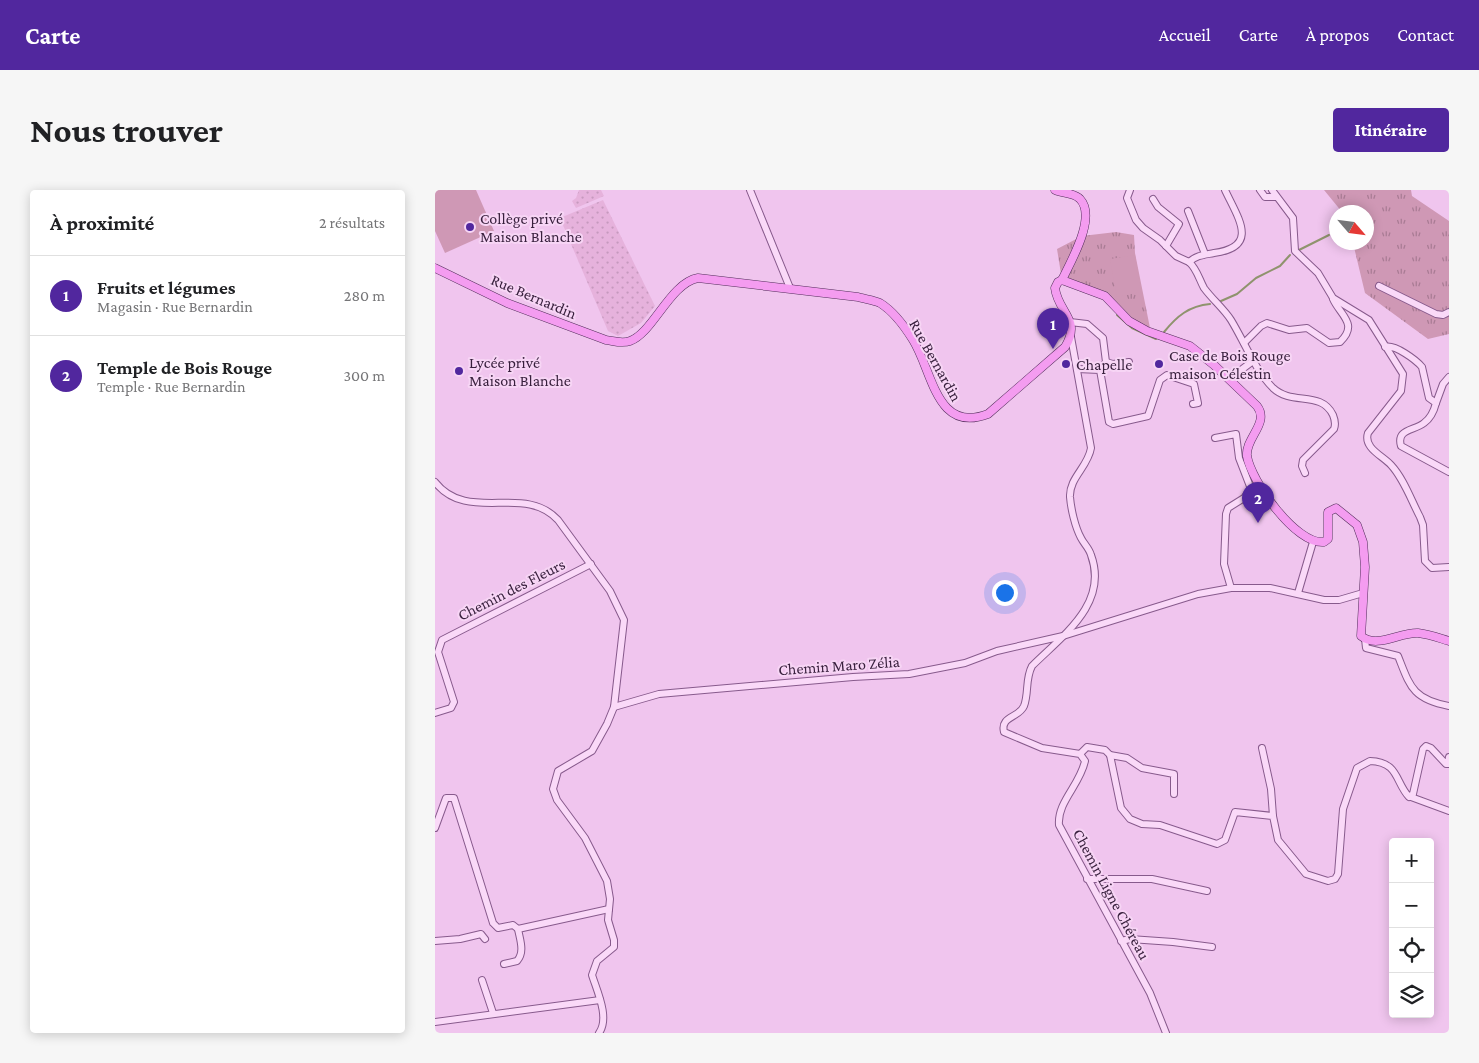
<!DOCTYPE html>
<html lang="fr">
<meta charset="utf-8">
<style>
:root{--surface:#fff;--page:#f6f6f6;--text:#202124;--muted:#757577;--line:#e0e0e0;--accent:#51279e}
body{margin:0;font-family:"Crimson Pro",serif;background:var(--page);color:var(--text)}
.controls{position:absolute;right:15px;bottom:15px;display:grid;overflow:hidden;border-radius:5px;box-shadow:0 2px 12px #0003}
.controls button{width:45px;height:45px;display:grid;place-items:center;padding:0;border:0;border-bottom:1px solid var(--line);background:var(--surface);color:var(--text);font:25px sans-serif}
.compass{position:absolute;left:894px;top:15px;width:45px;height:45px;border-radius:50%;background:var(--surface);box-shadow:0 2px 12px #0003;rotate:118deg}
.you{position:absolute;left:569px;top:402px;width:18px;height:18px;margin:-12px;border:4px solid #fff;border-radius:50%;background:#1a73e8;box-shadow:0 0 0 8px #1a73e833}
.badge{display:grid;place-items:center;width:32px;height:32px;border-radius:50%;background:var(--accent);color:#fff;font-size:16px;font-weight:700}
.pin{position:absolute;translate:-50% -41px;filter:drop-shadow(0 1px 2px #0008)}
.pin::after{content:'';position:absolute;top:26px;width:18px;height:15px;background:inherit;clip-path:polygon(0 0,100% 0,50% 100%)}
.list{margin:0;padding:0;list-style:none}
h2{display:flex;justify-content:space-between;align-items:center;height:65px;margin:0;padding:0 20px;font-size:21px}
h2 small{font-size:16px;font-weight:400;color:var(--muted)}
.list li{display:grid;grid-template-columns:32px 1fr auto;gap:15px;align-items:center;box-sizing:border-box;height:80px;padding:0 20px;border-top:1px solid var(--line)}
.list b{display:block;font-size:19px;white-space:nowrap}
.list p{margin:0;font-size:16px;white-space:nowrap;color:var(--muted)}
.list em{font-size:16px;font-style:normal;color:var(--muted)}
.icon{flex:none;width:28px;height:28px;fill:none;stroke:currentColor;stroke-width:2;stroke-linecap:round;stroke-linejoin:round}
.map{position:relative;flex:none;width:1014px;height:843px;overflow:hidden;border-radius:5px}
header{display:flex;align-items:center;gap:30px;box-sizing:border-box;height:70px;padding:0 25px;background:var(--accent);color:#fff}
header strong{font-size:24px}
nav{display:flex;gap:28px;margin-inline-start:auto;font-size:18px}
.intro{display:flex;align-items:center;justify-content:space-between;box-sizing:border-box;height:120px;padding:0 30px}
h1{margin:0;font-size:35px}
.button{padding:12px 22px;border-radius:5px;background:var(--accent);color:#fff;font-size:18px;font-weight:700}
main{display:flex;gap:30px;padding:0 30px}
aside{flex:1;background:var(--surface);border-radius:5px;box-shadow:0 2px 12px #0003}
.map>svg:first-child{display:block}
</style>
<header>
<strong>Carte</strong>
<nav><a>Accueil</a><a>Carte</a><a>À propos</a><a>Contact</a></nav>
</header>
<div class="intro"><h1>Nous trouver</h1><a class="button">Itinéraire</a></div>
<main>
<aside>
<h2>À proximité<small>2 résultats</small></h2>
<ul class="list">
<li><span class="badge">1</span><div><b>Fruits et légumes</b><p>Magasin · Rue Bernardin</p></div><em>280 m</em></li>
<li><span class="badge">2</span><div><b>Temple de Bois Rouge</b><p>Temple · Rue Bernardin</p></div><em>300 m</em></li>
</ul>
</aside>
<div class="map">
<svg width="1014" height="843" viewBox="0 0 1014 843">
<defs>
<pattern id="farmland-dots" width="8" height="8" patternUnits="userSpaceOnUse" patternTransform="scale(1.25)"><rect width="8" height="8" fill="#e6b2dc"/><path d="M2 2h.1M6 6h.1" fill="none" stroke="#c699be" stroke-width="1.8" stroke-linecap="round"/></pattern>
<pattern id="grass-tufts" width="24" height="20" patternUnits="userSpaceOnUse" patternTransform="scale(1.25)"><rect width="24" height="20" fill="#cf98b5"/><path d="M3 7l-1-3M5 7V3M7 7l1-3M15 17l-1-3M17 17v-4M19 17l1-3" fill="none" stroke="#a97b94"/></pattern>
</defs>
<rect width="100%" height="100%" fill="#f0c5ee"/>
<g fill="url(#farmland-dots)">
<polygon points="144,0 166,0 169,6 141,18 137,11 141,8"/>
<polygon points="168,10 220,116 206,133 183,146 173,141 125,28"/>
</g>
<g fill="url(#grass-tufts)">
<polygon points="889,0 976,0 977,6 1014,31 1014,144 993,149 930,103 918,53 932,52 932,22 907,22"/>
<polygon points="681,42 699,45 700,63 716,143 670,106 627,90 622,59 647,46"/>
</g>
<g fill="#cf98b5">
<polygon points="0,0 41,0 59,41 10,63 0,41"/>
<polygon points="700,65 706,102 682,107 675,69"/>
</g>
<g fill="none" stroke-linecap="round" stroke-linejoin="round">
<g stroke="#8f936d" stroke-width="2">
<polyline points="864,60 894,45"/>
<polyline points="786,111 802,104 821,88 845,76 855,65"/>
<polyline points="682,125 697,138 721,149"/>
<path d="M729,142C742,126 754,116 775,114"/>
</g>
<defs>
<g id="minor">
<polyline points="315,0 355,98"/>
<path d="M695,0L692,8L701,30L708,38L725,50L741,66L754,72C762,65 769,65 779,63C825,57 803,28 790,0"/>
<polyline points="825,0 830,7 841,7"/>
<path d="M837,0L858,28L860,61L883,83L898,108L934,130L968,184L966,201L933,243C928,258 948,266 956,275C969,289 976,310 985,327L988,335L990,371L997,378L1014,377"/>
<polyline points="718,9 723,17 744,34 731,56"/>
<polyline points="753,21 770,64"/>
<path d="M754,72C762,79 764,89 769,98C777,109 789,119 796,130C810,153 820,180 838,198C857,216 886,200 898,225C900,230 901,234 899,239L868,270L867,276L870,283"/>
<polyline points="944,96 1001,124 1008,125 1014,122"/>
<polyline points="635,132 652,134 668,148 671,172 665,180"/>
<path d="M636,147L656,258C653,277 634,288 635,307C636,319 640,337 646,348C649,354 654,358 656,365C674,414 627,446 597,476C590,489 594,503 589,516C584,528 565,526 569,542L607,558L645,564L650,571C645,595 622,612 624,635L715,803L731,843"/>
<path d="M809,153L826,136L832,133L854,140L872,138L894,153L905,152C924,134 905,125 898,109"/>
<path d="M950,157C960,154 981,170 987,177L994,208L1001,213C999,221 996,228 989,233C979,241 961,239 966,256L1014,282"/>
<polyline points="671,172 678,174 694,172"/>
<polyline points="642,179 665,180 674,232 678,234 713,226 725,190 732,185 759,194 763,213 758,214"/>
<polyline points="794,189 818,171"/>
<polyline points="1001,213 1008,194 1014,187"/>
<polyline points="780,248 801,244 804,268 816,299 809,308 793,318 791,324 789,374 796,398"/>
<path d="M0,292C33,334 89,293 123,330L175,401L189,430L179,517L172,534L157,561L123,581L118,599L122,610L150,648L172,691L175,709L173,730L179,750V757L162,771L157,785C162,801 175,828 164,843"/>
<polyline points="863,403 878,352"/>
<path d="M930,449L931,458L963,466C975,496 977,509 1014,516"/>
<polyline points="179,517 224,504 418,487 474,484 530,473 562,461 628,446 763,404 796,398 835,398 889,410 904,410 928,403"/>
<polyline points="0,523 16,518 19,512 3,462 7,450 156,374"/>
<polyline points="827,558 836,599 838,626"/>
<path d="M645,564L652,557L670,560L675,565L686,618L695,629L707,634L725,635L782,654L790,650L800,622L838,626L843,650L871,684L893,691L900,689L903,684L908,619L922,578L935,571C964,572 960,592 974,607L978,604L988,559L991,556L996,558L1011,574H1013L1014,567"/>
<polyline points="675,565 692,568 707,578 739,584 739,604"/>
<polyline points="976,607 1014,621"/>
<path d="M0,638L11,608H19L58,733L63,738L78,735L83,739C85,750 90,762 82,771L69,774"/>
<polyline points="652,689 717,689 772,701"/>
<polyline points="83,739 174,719"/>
<polyline points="0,751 25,749 46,744 50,749"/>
<polyline points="686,751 695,749 738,752 777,757"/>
<polyline points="47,790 58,823"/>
<polyline points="0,832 165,810"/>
</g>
<g id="major">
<path d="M620,0C628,4 638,2 645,9C662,27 636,71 627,90"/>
<path d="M0,78L72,113L171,150C179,151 187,154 195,151C218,143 235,93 263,88L423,107C429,109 439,110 445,113C458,121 470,137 478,150C498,182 501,244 553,224L630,157C647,129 623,123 620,98L623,92L627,90"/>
<path d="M627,90L670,106L694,131L712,141L755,156L779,175L822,216C835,233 810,248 812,266C816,291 861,355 889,352L893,349V322L901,318L922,335L928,352L930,377L926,446C942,459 965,442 983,443C993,444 1004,448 1014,451"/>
</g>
</defs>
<use href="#minor" stroke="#875a8c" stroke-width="8"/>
<use href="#major" stroke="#522e5a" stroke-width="9"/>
<use href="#minor" stroke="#fad9f8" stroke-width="6"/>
<use href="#major" stroke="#f49cf0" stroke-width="8"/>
</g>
<g fill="#51279e" stroke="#f7d5f5" stroke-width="2">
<circle cx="35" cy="37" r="5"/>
<circle cx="631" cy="174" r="5"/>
<circle cx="724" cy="174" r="5"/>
<circle cx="24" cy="181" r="5"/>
</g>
<g text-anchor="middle" stroke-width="4" stroke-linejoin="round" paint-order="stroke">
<g font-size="16" fill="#371f3c" stroke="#f7d5f5" text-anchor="start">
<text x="45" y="34">Collège privé<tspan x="45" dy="18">Maison Blanche</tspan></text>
<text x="734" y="171">Case de Bois Rouge<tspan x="734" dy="18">maison Célestin</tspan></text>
<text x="34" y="178">Lycée privé<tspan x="34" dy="18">Maison Blanche</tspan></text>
<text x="641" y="180">Chapelle</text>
</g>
<g font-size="16" fill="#371f3c" stroke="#f7d5f5">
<text transform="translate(99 106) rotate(23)" y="6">Rue Bernardin</text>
<text transform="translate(501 170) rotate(61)" y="6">Rue Bernardin</text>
<text transform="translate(76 399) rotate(-27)" y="6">Chemin des Fleurs</text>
<text transform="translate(404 475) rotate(-4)" y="6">Chemin Maro Zélia</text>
<text transform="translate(677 704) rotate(62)" y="6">Chemin Ligne Chéreau</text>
</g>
</g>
</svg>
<div class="controls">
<button>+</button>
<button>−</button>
<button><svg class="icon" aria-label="locate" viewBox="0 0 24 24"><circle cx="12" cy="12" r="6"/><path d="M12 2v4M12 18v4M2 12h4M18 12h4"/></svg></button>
<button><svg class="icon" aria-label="layers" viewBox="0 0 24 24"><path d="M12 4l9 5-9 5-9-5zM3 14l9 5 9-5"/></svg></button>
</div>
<svg class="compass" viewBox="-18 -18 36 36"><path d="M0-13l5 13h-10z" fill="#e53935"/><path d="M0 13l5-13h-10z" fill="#757577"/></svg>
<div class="you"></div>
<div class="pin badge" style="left:618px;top:159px">1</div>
<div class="pin badge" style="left:823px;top:333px">2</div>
</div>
</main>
